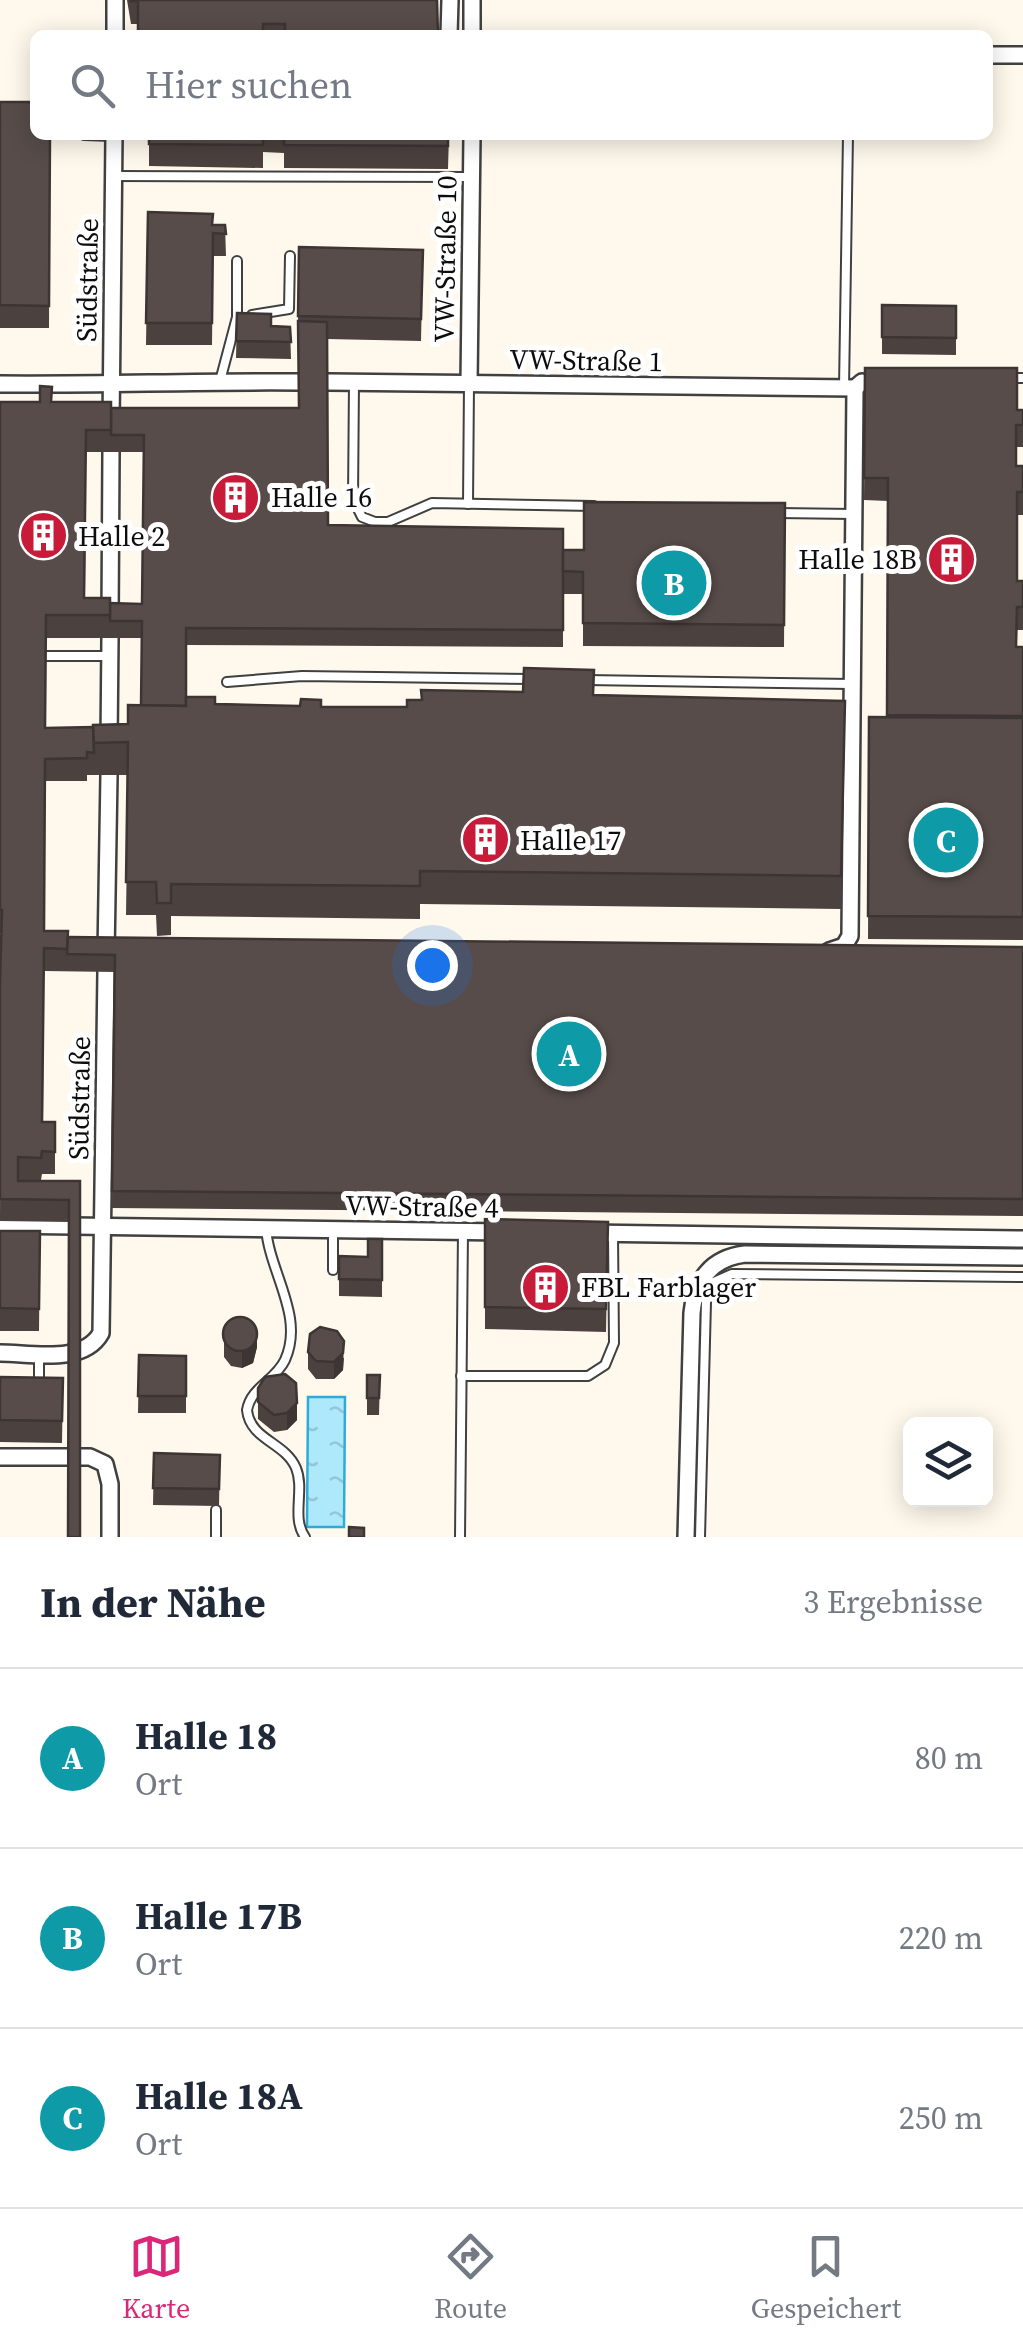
<!DOCTYPE html>
<html lang="de">
<meta charset="utf-8">
<style>
:root{--surface:#fff;--page:#f6f6f7;--text:#1f2937;--muted:#747a83;--line:#e0e1e3;--accent:#db2777}
body{margin:0;font-family:"Source Serif 4",serif;background:var(--page);color:var(--text)}
.controls{position:absolute;right:30px;bottom:30px;display:grid;overflow:hidden;border-radius:15px;box-shadow:0 5px 25px #0003}
.controls button{width:90px;height:90px;display:grid;place-items:center;padding:0;border:0;border-bottom:2px solid var(--line);background:var(--surface);color:var(--text);font:50px sans-serif}
.you{position:absolute;left:432px;top:965px;width:35px;height:35px;margin:-25px;border:8px solid #fff;border-radius:50%;background:#1a73e8;box-shadow:0 0 0 15px #1a73e833}
.badge{display:grid;place-items:center;width:65px;height:65px;border-radius:50%;background:var(--accent);color:#fff;font-size:32px;font-weight:700}
.pin{position:absolute;translate:-50% -50%;border:5px solid #fff;box-shadow:0 2px 10px #0006}
.list{margin:0;padding:0;list-style:none}
h2{display:flex;justify-content:space-between;align-items:center;height:130px;margin:0;padding:0 40px;font-size:42px}
h2 small{font-size:32px;font-weight:400;color:var(--muted)}
.list li{display:grid;grid-template-columns:65px 1fr auto;gap:30px;align-items:center;box-sizing:border-box;height:180px;padding:0 40px;border-top:2px solid var(--line)}
.list b{display:block;font-size:38px;white-space:nowrap}
.list p{margin:0;font-size:32px;white-space:nowrap;color:var(--muted)}
.list em{font-size:32px;font-style:normal;color:var(--muted)}
.icon{flex:none;width:55px;height:55px;fill:none;stroke:currentColor;stroke-width:2;stroke-linecap:round;stroke-linejoin:round}
.map{position:relative;flex:none;width:1023px;height:1537px;overflow:hidden}
.search{position:absolute;background:var(--surface);box-shadow:0 5px 25px #0003;left:30px;right:30px;top:30px;height:110px;display:flex;align-items:center;gap:25px;box-sizing:border-box;padding:0 35px;border-radius:15px;color:var(--muted);font-size:38px}
.sheet{height:670px;background:var(--surface)}
nav{display:flex;justify-content:space-around;align-items:center;box-sizing:border-box;height:140px;border-top:2px solid var(--line);background:var(--surface);font-size:28px;color:var(--muted)}
nav a{display:grid;justify-items:center;gap:5px}
nav .on{color:var(--accent)}
.map>svg:first-child{display:block}
</style>
<div class="map">
<svg width="1023" height="1537" viewBox="0 0 1023 1537">
<defs>
<pattern id="water-ripples" width="26" height="14" patternUnits="userSpaceOnUse" patternTransform="scale(2.5)"><rect width="26" height="14" fill="#ade8fb"/><path d="M2 4q2-2 4 0t4 0M15 11q2-2 4 0t4 0" fill="none" stroke="#94c6d6"/></pattern>
</defs>
<rect width="100%" height="100%" fill="#fff9ed"/>
<polygon fill="url(#water-ripples)" stroke="#2eabd8" stroke-width="2.5" points="308,1397 345,1397 344,1527 307,1527"/>
<g fill="none" stroke-linecap="round" stroke-linejoin="round">
<defs>
<g id="service">
<polyline points="84,135 114,136"/>
<polyline points="113,176 471,177"/>
<polyline points="252,315 289,309 290,256"/>
<polyline points="1007,378 1023,378"/>
<polyline points="220,381 237,317 237,261"/>
<polyline points="354,382 353,499 362,517 375,522 388,522 432,503 594,506"/>
<polyline points="844,388 848,135"/>
<polyline points="468,504 469,384"/>
<polyline points="778,513 853,514"/>
<polyline points="46,656 109,656"/>
<polyline points="586,680 852,684"/>
<polyline points="227,682 302,676 532,679"/>
<path d="M266,1228C269,1272 305,1316 285,1360C275,1381 251,1387 247,1410C250,1440 285,1442 296,1468C305,1490 291,1518 305,1537"/>
<polyline points="333,1229 333,1270"/>
<polyline points="461,1376 588,1376 605,1365 614,1343 613,1234"/>
<polyline points="39,1386 39,1355"/>
<polyline points="216,1537 216,1510"/>
<polyline points="460,1537 463,1231"/>
<polyline points="700,1537 706,1302 714,1282 732,1274 1023,1277"/>
</g>
<g id="minor">
<polyline points="115,35 115,0"/>
<polyline points="449,35 450,0"/>
<polyline points="472,35 472,0"/>
<polyline points="988,55 1023,55"/>
<polyline points="328,382 855,388 862,382"/>
<path d="M0,384C100,385 198,381 298,382"/>
<polyline points="469,384 472,135"/>
<polyline points="111,425 114,135"/>
<polyline points="110,620 111,452"/>
<polyline points="109,743 110,638"/>
<polyline points="829,951 844,946 850,936 855,388"/>
<polyline points="106,954 109,775"/>
<polyline points="0,1225 504,1232"/>
<polyline points="587,1233 1023,1239"/>
<path d="M0,1353C31,1353 83,1365 101,1333L106,971"/>
<polyline points="0,1457 90,1457 105,1464 110,1484 110,1537"/>
<path d="M686,1537L692,1313C695,1280 711,1258 745,1254L1023,1257"/>
</g>
</defs>
<use href="#service" stroke="#404040" stroke-width="12"/>
<use href="#minor" stroke="#404040" stroke-width="20"/>
<use href="#service" stroke="#fff" stroke-width="8"/>
<use href="#minor" stroke="#fff" stroke-width="15"/>
</g>
<g fill="#4b413f" fill-rule="evenodd">
<polygon points="127,0 437,0 438,35 138,35 138,24 131,24"/>
<polygon points="0,102 50,135 49,328 0,328"/>
<polygon points="149,135 449,135 448,169 284,168 284,153 263,152 263,168 149,166"/>
<polygon points="148,212 213,225 225,225 226,256 213,256 212,345 146,345"/>
<path d="M423,250L421,341L327,339L328,525L563,550H584L785,503L784,647L583,646V594H563V647L186,645V702L321,707H407L594,695L845,734L841,909L420,904V919L171,916V935L157,936L156,915H126L128,775H87V781H45L44,931L68,937L1023,947V1216L112,1208L115,972L44,971L43,1122H55V1174H42L41,1180L18,1181H80L69,1222L0,1221L1,933H0V402H52L111,409L299,408L298,316ZM86,452H144L142,604L110,620V598H85ZM46,638H141V705L128,724L93,742L46,728Z"/>
<polygon points="882,305 956,306 956,355 882,354"/>
<polygon points="237,313 271,326 290,327 291,359 236,358"/>
<polygon points="865,368 1017,410 1023,410 1023,447 1016,447 1016,466 1023,466 1023,515 1017,515 1017,581 1023,581 1023,630 1017,630 1016,647 1023,647 1023,940 868,939 869,717 887,717 888,501 864,500"/>
<polygon points="485,1219 608,1222 606,1332 485,1329"/>
<polygon points="0,1231 40,1231 39,1331 0,1331"/>
<polygon points="382,1239 382,1297 339,1296 339,1256 368,1257"/>
<polygon points="224,1340 257,1347 253,1363 242,1368 231,1366 224,1357"/>
<polygon points="308,1352 344,1358 343,1370 334,1379 316,1379 308,1369"/>
<polygon points="139,1355 186,1356 186,1413 138,1413"/>
<polygon points="380,1375 379,1415 367,1415 367,1398"/>
<polygon points="0,1377 63,1378 62,1443 0,1442"/>
<polygon points="258,1388 297,1420 287,1430 274,1432 258,1419"/>
<polygon points="154,1453 220,1455 219,1506 153,1505"/>
</g>
<g fill="#3d3533">
<polygon points="257,1330 257,1347 253,1363 242,1368 242,1351"/>
<polygon points="344,1341 343,1370 334,1379 334,1362"/>
<polygon points="297,1403 297,1420 287,1430 287,1413"/>
</g>
<g fill="#574c49" stroke="#3d3533" stroke-width="2.5">
<polygon points="131,0 437,0 438,35 285,35 285,24 263,24 263,35 138,35 138,1 131,1"/>
<polygon points="0,102 35,102 35,135 50,135 49,306 0,305"/>
<polygon points="149,135 263,135 263,145 149,144"/>
<polygon points="284,135 448,135 448,146 284,145"/>
<polygon points="148,212 213,214 212,225 225,225 226,234 213,233 212,323 146,323"/>
<polygon points="299,247 423,250 421,319 298,316"/>
<polygon points="882,305 956,306 956,338 882,337"/>
<polygon points="237,313 271,314 271,326 290,327 291,342 236,341"/>
<polygon points="298,321 327,322 328,525 563,529 563,630 186,628 186,706 141,705 142,621 110,621 110,603 142,604 144,435 111,435 111,408 299,408"/>
<polygon points="865,368 1017,368 1017,410 1023,410 1023,425 1016,425 1016,466 1023,466 1023,492 1017,492 1017,581 1023,581 1023,607 1017,607 1016,647 1023,647 1023,716 887,715 888,478 864,478"/>
<polygon points="40,386 52,387 51,402 111,402 111,430 86,430 84,598 110,598 110,615 46,615 45,728 93,727 94,753 87,752 87,758 45,759 44,931 68,931 67,949 44,948 42,1122 55,1122 55,1152 42,1151 41,1158 18,1157 18,1181 80,1181 80,1537 68,1537 69,1200 0,1199 0,982 2,910 0,910 0,402 40,402"/>
<polygon points="584,502 785,503 784,625 583,623 583,572 563,571 563,550 584,550"/>
<polygon points="524,668 594,670 593,695 845,701 841,876 420,871 420,886 171,884 171,903 157,903 156,882 126,882 128,742 94,743 93,725 128,724 128,705 186,706 186,697 215,697 215,704 300,706 301,699 321,700 321,707 407,707 407,700 422,700 421,690 523,692"/>
<polygon points="869,717 1023,718 1023,917 868,916"/>
<polygon points="68,937 1023,947 1023,1199 112,1191 115,955 67,954"/>
<polygon points="485,1219 608,1222 606,1309 485,1307"/>
<polygon points="0,1231 40,1231 39,1309 0,1308"/>
<polygon points="368,1239 382,1239 382,1280 339,1279 339,1256 368,1257"/>
<circle cx="240" cy="1334" r="17"/>
<polygon points="320,1327 337,1331 344,1341 343,1353 334,1362 316,1361 308,1352 310,1334"/>
<polygon points="139,1355 186,1356 186,1396 138,1396"/>
<polygon points="285,1374 296,1383 297,1403 287,1413 274,1415 258,1402 258,1388 265,1377"/>
<polygon points="367,1375 380,1375 379,1398 367,1398"/>
<polygon points="0,1377 63,1378 62,1421 0,1420"/>
<polygon points="154,1453 220,1455 219,1489 153,1488"/>
<polygon points="349,1527 364,1528 364,1537 349,1537"/>
</g>
<defs>
<symbol id="building-disc" viewBox="-11 -11 22 22"><circle r="9.5" fill="#c81a39" stroke="#fff"/><path d="M-4-6H4V6H1V3H-1V6H-4ZM-2.5-4.3h1.7v1.8h-1.7ZM.8-4.3h1.7v1.8H.8ZM-2.5-1h1.7V.8h-1.7ZM.8-1h1.7V.8H.8Z" fill="#fff"/></symbol>
</defs>
<g fill-rule="evenodd">
<use href="#building-disc" x="208" y="470" width="55" height="55"/>
<use href="#building-disc" x="16" y="508" width="55" height="55"/>
<use href="#building-disc" x="924" y="532" width="55" height="55"/>
<use href="#building-disc" x="458" y="812" width="55" height="55"/>
<use href="#building-disc" x="518" y="1260" width="55" height="55"/>
</g>
<g text-anchor="middle" stroke-width="10" stroke-linejoin="round" paint-order="stroke">
<g font-size="28" fill="#0d0d0d" stroke="#fff">
<text transform="translate(445 259) rotate(-89)" y="10">VW-Straße 10</text>
<text transform="translate(87 280) rotate(-89)" y="10">Südstraße</text>
<text transform="translate(586 360) rotate(1)" y="10">VW-Straße 1</text>
<text transform="translate(79 1098) rotate(-89)" y="10">Südstraße</text>
<text transform="translate(422 1206) rotate(1)" y="10">VW-Straße 4</text>
</g>
<g font-size="28" fill="#0d0d0d" stroke="#fff" text-anchor="start">
<text x="271" y="507">Halle 16</text>
<text x="78" y="546">Halle 2</text>
<text x="917" y="569" text-anchor="end">Halle 18B</text>
<text x="520" y="850">Halle 17</text>
<text x="581" y="1297">FBL Farblager</text>
</g>
</g>
</svg>
<div class="controls">
<button><svg class="icon" aria-label="layers" viewBox="0 0 24 24"><path d="M12 4l9 5-9 5-9-5zM3 14l9 5 9-5"/></svg></button>
</div>
<div class="you"></div>
<div class="pin badge" style="left:569px;top:1054px;background:#0f9aa8">A</div>
<div class="pin badge" style="left:674px;top:583px;background:#0f9aa8">B</div>
<div class="pin badge" style="left:946px;top:840px;background:#0f9aa8">C</div>
<div class="search"><svg class="icon" aria-label="search" viewBox="0 0 24 24"><circle cx="10" cy="10" r="6"/><path d="M15 15l6 6"/></svg>Hier suchen</div>
</div>
<section class="sheet">
<h2>In der Nähe<small>3 Ergebnisse</small></h2>
<ul class="list">
<li><span class="badge" style="background:#0f9aa8">A</span><div><b>Halle 18</b><p>Ort</p></div><em>80 m</em></li>
<li><span class="badge" style="background:#0f9aa8">B</span><div><b>Halle 17B</b><p>Ort</p></div><em>220 m</em></li>
<li><span class="badge" style="background:#0f9aa8">C</span><div><b>Halle 18A</b><p>Ort</p></div><em>250 m</em></li>
</ul>
</section>
<nav>
<a class="on"><svg class="icon" aria-label="map" viewBox="0 0 24 24"><path d="M3 6l6-2 6 2 6-2v14l-6 2-6-2-6 2zM9 4v14M15 6v14"/></svg>Karte</a>
<a><svg class="icon" aria-label="directions" viewBox="0 0 24 24"><path d="M12 3l9 9-9 9-9-9zM9 14v-3h6M13 9l2 2-2 2"/></svg>Route</a>
<a><svg class="icon" aria-label="saved" viewBox="0 0 24 24"><path d="M7 4h10v16l-5-4-5 4z"/></svg>Gespeichert</a>
</nav>
